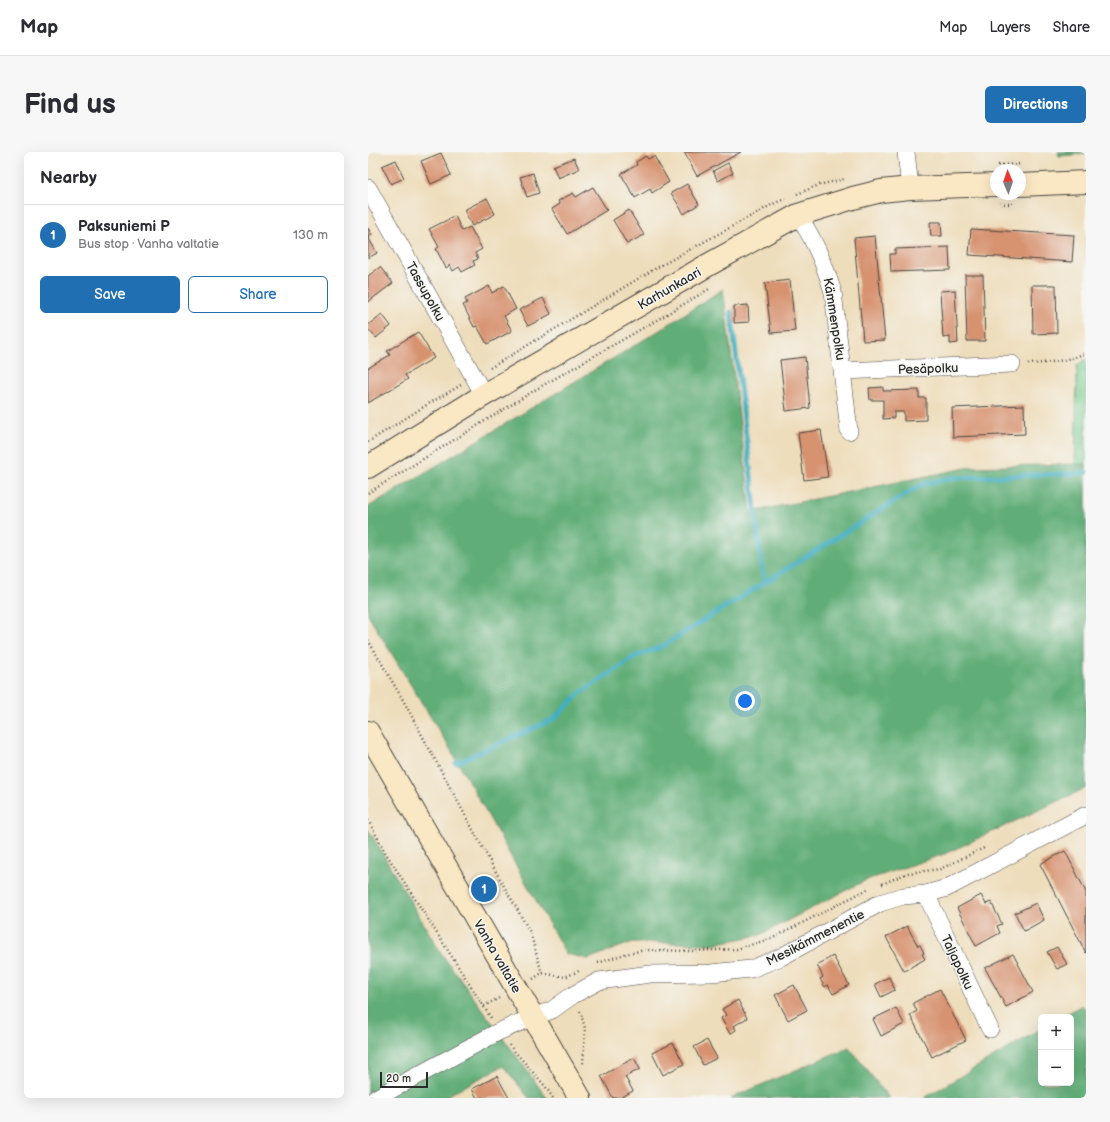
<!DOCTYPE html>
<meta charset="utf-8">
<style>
:root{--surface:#fff;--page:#f7f7f7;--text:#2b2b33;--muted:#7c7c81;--line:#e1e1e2;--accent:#1f6fb2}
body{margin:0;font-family:"Balsamiq Sans",sans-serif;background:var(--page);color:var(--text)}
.controls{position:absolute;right:12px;bottom:12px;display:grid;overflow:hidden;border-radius:6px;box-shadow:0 4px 16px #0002}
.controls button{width:36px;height:36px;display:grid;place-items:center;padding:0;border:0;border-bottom:1px solid var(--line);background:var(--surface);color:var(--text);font:20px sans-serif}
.compass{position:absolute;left:622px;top:12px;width:36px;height:36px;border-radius:50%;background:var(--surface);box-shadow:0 4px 16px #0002;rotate:358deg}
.scale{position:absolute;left:12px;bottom:10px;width:48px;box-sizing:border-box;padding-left:4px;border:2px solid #2b2b2b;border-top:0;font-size:11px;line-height:14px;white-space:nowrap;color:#2b2b2b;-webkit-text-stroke:3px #f6f6f2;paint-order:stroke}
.you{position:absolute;left:377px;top:549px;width:14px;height:14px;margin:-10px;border:3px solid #fff;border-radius:50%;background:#1a73e8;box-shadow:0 0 0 6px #1a73e833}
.badge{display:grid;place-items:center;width:26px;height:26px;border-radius:50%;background:var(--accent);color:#fff;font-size:13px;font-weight:700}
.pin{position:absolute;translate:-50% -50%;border:2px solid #fff;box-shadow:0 1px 4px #0006}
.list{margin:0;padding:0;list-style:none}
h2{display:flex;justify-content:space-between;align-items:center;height:52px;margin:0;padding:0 16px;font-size:17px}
h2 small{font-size:13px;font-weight:400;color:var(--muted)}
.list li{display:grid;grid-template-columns:26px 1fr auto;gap:12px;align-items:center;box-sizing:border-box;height:60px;padding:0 16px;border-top:1px solid var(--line)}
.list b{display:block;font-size:15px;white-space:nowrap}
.list p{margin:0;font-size:13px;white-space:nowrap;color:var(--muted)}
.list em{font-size:13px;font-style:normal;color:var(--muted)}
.actions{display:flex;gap:8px;padding:12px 16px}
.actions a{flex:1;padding:9px 0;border:1px solid var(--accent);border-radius:6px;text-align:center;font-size:14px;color:var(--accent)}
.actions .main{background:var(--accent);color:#fff}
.map{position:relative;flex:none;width:718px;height:946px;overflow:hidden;border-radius:6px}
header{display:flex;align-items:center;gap:24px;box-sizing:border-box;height:56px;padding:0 20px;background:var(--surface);border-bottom:1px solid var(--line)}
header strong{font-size:19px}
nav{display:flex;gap:22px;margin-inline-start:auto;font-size:14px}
.intro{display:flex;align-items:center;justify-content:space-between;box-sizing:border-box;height:96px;padding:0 24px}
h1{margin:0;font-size:28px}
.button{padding:10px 18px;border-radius:6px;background:var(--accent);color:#fff;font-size:14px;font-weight:700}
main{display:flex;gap:24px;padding:0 24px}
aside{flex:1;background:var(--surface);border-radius:6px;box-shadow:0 4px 16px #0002}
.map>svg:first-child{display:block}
</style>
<header>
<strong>Map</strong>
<nav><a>Map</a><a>Layers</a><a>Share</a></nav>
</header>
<div class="intro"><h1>Find us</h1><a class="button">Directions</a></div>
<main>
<aside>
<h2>Nearby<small></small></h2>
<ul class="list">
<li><span class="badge">1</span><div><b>Paksuniemi P</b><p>Bus stop · Vanha valtatie</p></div><em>130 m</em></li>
</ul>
<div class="actions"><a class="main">Save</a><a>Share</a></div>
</aside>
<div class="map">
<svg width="718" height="946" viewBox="0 0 718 946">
<rect width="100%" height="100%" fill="#f6f6f2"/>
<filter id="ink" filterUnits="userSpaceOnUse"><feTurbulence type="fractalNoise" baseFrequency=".025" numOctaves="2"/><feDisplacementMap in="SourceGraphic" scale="8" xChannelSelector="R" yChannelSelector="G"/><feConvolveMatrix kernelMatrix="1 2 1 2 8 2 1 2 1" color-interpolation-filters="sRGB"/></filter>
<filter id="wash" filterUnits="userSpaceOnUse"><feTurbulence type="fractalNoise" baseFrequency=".012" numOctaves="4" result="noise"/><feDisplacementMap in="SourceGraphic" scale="16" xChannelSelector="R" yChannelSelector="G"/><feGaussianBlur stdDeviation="0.9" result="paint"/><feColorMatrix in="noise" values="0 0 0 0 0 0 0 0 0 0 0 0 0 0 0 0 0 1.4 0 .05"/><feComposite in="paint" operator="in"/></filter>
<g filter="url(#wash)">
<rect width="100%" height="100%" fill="#edb"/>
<polygon fill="#77c98b" stroke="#517a5b" points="718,207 718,313 707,312 709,213"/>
<g fill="#61ad77" stroke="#466c51">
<polygon points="690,0 717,0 717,2 691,4"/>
<polygon points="355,137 383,360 603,315 707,312 718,313 718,636 579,701 496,729 392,783 344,792 265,790 220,807 198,802 87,605 0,463 0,355 292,178"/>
<polygon points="0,677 71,798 179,946 161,946 135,914 75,946 0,946"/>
<polygon points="714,853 718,858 718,946 556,946 673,877 673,931 703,931 703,865 693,865"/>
<polygon points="481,895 521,946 363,946"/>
</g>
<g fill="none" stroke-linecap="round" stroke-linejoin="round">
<g stroke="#42afc0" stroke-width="5">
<polyline points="363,160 396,431"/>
<polyline points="88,611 186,567 211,542 268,504 293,495 553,333 584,326 718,321"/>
</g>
</g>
<g id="blocks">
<g fill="#d79270">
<polygon points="316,0 373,0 329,24"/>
<polygon points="73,1 83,23 63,32 53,9"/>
<polygon points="278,4 280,7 286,4 301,30 284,41 282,37 267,46 253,22 269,13 268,10"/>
<polygon points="206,6 211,17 190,26 185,14"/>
<polygon points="28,8 36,26 23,32 14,14"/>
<polygon points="360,11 365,21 350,29 345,19"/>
<polygon points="165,21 171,41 159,45 152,25"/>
<polygon points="319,32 331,52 316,62 303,41"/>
<polygon points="225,35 239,58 199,82 184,57 192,52 190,49 205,41 208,45"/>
<polygon points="119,46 127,62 104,74 96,58"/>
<polygon points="261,58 276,83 259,92 245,68"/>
<polygon points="87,64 94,79 102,75 114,97 107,101 110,107 105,109 107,113 94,120 91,115 85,119 82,113 78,116 68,97 71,95 61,77"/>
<polygon points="562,70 573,70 574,84 563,84"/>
<polygon points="0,76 4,83 0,85"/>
<polygon points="603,77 706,83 704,110 601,103"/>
<polygon points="507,84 517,188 495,189 486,86"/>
<polygon points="0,85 9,101 0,106"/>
<polygon points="581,95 582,118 523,120 522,102 527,102 527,97"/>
<polygon points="12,115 25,131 0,150 0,124"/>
<polygon points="597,123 615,123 617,189 599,189"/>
<polygon points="422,128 427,179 403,181 397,131"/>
<polygon points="664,133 688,133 689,181 665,182"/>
<polygon points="121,134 124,141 136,134 148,157 136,164 144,179 119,192 109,174 106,175 95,153 99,151 97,147"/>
<polygon points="587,138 590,191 582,192 582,185 575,186 572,139"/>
<polygon points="175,146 183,162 160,174 151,158"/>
<polygon points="380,153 381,170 366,171 366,154"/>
<polygon points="14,162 23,174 8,186 0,177 0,173"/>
<polygon points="50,180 66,206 37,223 40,227 0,251 0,216 22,203 19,199"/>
<polygon points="437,205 442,256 418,259 412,208"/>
<polygon points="515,235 515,239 551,238 551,246 558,246 558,268 536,269 536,260 526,260 526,266 515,267 515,248 502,248 501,236"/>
<polygon points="656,253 657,282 585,285 584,256"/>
<polygon points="453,278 460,325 436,328 430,281"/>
<polygon points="697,699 718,740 718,801 672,712"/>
<polygon points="613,743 618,752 623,750 634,772 629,774 632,781 608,794 589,756"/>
<polygon points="668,751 676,768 656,779 647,761"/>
<polygon points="539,774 550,794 552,793 556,801 554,802 557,807 536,819 518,785"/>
<polygon points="689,795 699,812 689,817 679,800"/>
<polygon points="645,802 665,840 638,855 617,816"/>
<polygon points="465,804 481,833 465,842 460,833 457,835 452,827 455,825 449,813"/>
<polygon points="521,825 527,838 513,845 507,832"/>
<polygon points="426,833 439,858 420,868 407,843"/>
<polygon points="572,837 598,888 564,905 542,863 549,859 545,851"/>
<polygon points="370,848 379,866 366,874 368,878 362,882 353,866 358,863 354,857"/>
<polygon points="528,856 536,872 513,884 505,867"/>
<polygon points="339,888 349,906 335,913 326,895"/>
<polygon points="305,891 316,912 295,923 284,901"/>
<polygon points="266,906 272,917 257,925 265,939 252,946 245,946 233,924"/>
<polygon points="129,924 141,946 109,946 104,937"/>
</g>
</g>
</g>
<g filter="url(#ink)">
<use href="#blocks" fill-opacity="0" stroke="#484641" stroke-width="1"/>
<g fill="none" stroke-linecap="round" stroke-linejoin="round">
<defs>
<g id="street">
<polyline points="538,0 542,36"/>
<polyline points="0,36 116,243"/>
<path d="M430,63C446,87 457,113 465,140L481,279"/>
<polyline points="475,219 644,212"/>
<polyline points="558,742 622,877"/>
<polyline points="8,946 130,880 165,865 184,858 205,843 231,829 282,822 343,821 383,817 413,805 512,751 535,744 558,742 579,736 718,663"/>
</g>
<g id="secondary">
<polyline points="652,33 718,30"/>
<polyline points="0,315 116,243 340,113 430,63 485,46 513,39 542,36 628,33"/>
<polyline points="0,580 212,946"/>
</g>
</defs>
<use href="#street" stroke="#484641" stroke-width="18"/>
<use href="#secondary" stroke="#484641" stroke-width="24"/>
<g stroke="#484641" stroke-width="2.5" stroke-dasharray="1 3" stroke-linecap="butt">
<polyline points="630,13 653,12"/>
<polyline points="429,42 451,33 476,27"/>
<polyline points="632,52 647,52"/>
<path d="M660,212C681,211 698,209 718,201"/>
<polyline points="122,216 283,119 405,52 417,47"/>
<polyline points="0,290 57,254 93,233"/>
<polyline points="0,341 172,235 289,168 341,137"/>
<polyline points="0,488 35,548 124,713 162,780 174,821"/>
<polyline points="0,668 17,700 123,866"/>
<polyline points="514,732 540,721 572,717 618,695"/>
<polyline points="230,811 257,802 277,798 326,799 369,797 405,786 502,736"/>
<polyline points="165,827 174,821 197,825 213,818"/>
<polyline points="116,854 133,845"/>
<polyline points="212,859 217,876 215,913"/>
<polyline points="141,893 177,934 185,946"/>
</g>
<use href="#street" stroke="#fff" stroke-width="17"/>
<use href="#secondary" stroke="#fae7c3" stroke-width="22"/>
</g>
</g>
<g text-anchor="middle" stroke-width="3" stroke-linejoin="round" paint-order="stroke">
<g font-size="13" fill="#2b2b2b" stroke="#f6f6f2">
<text transform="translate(301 136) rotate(-30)" y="5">Karhunkaari</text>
<text transform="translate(58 139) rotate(61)" y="5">Tassupolku</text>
<text transform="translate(467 167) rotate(81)" y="5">Kämmenpolku</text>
<text transform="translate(560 216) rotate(-2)" y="5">Pesäpolku</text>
<text transform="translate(447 785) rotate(-27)" y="5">Mesikämmenentie</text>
<text transform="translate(130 804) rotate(60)" y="5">Vanha valtatie</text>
<text transform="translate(590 810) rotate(65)" y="5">Taljapolku</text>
</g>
</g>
</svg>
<div class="controls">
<button>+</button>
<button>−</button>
</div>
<svg class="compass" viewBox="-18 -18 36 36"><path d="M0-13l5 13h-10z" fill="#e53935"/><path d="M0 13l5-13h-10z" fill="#7c7c81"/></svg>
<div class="scale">20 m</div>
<div class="you"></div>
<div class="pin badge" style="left:116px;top:737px">1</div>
</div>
</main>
